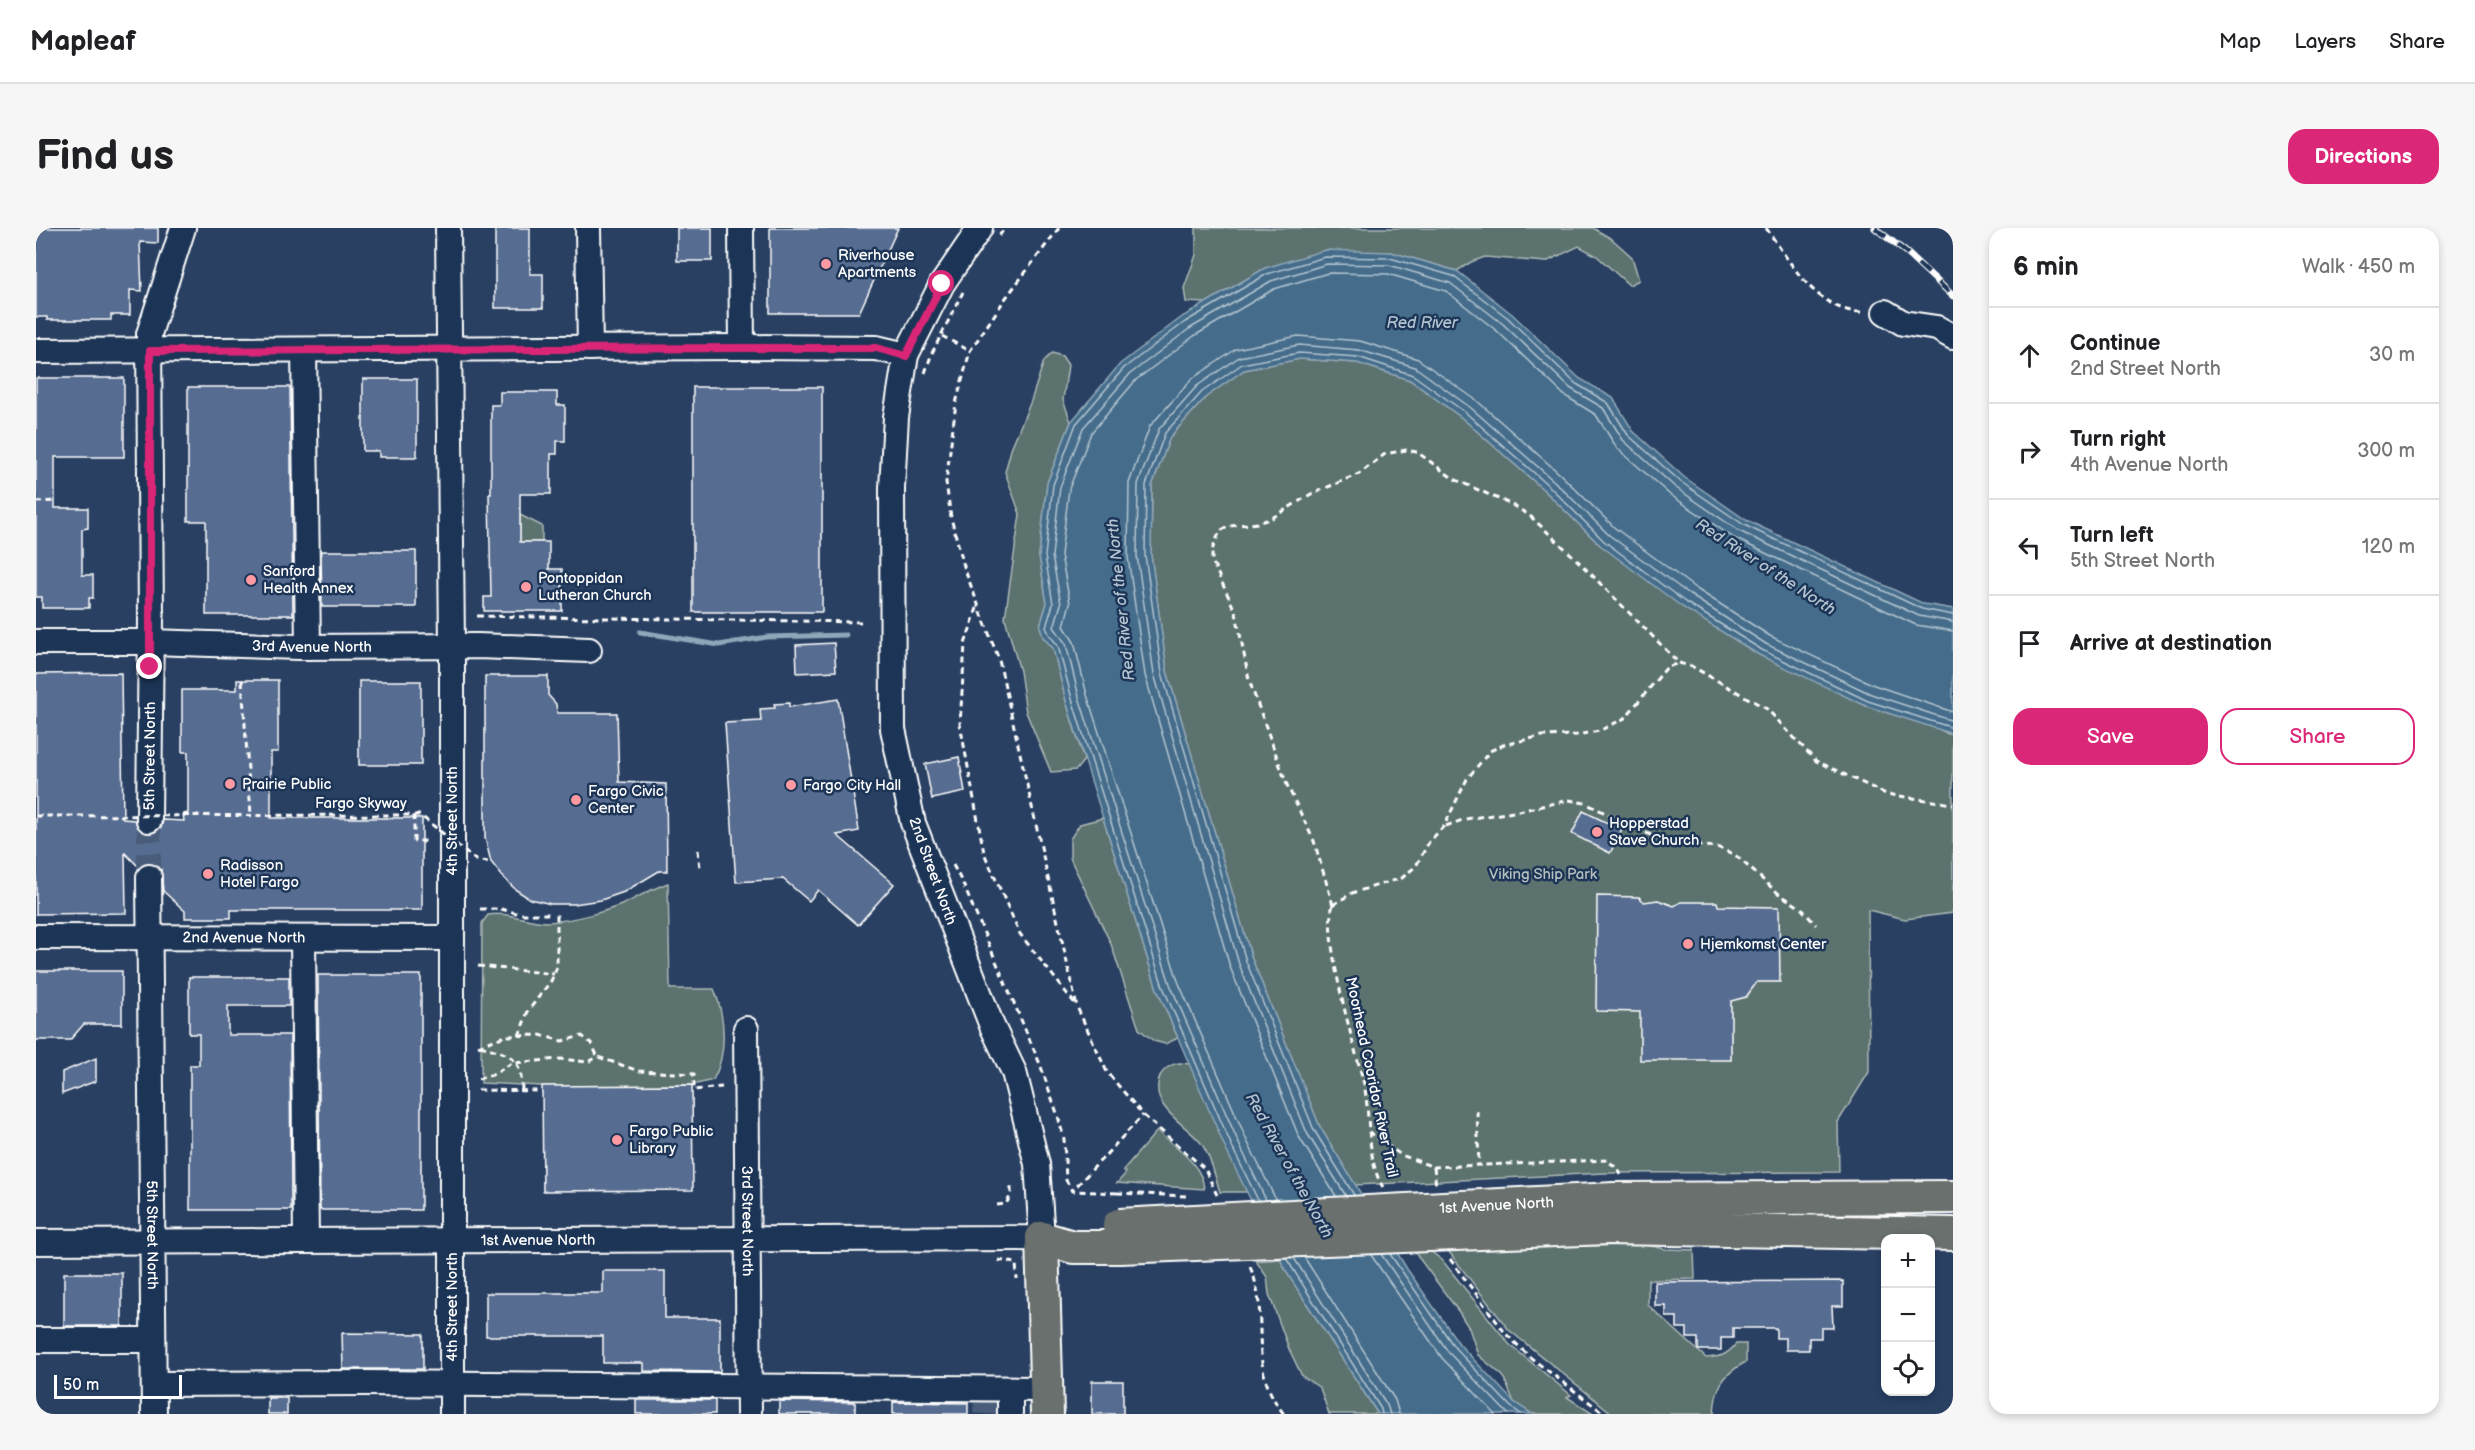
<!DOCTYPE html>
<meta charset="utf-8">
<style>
:root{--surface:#fff;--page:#f6f6f6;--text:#202124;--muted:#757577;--line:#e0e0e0;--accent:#db2777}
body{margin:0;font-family:"Balsamiq Sans",sans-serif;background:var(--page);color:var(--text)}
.controls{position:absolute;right:18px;bottom:18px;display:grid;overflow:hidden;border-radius:12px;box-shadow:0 3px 9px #0003}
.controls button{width:54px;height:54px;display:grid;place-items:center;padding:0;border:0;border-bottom:2px solid var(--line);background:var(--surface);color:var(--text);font:30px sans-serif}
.scale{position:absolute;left:18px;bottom:15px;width:128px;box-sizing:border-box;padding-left:6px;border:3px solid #fff;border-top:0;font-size:16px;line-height:21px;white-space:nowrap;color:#fff;-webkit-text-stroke:4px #1d3557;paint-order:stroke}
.stop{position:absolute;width:18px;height:18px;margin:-14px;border:4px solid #db2777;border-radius:50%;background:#fff}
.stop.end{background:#db2777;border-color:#fff;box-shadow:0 2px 6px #0008}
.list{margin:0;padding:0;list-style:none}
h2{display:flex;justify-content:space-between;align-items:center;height:78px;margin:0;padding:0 24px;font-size:26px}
h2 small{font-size:20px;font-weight:400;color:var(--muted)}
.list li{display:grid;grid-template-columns:39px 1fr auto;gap:18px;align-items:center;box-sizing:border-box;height:96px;padding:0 24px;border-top:2px solid var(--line)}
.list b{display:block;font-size:22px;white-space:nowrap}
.list p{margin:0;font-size:20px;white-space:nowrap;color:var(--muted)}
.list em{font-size:20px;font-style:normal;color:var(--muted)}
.actions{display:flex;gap:12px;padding:18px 24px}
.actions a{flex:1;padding:14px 0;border:2px solid var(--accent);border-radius:18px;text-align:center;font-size:21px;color:var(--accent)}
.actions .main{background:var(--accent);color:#fff}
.icon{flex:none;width:33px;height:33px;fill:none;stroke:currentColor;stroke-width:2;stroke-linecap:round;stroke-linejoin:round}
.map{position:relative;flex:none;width:1917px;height:1186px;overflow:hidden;border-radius:18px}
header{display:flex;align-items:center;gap:36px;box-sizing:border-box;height:84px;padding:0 30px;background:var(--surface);border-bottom:2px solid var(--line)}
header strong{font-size:28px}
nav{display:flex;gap:33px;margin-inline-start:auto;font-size:21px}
.intro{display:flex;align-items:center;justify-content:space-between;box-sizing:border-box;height:144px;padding:0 36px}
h1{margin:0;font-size:42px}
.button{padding:15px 27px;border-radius:18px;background:var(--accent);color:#fff;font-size:21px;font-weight:700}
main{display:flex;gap:36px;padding:0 36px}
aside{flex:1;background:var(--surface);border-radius:18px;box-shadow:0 3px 9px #0003}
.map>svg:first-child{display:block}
</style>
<header>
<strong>Mapleaf</strong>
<nav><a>Map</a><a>Layers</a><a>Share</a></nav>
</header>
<div class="intro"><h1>Find us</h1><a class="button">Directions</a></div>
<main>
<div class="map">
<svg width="1917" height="1186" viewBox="0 0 1917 1186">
<rect width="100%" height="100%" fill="#294062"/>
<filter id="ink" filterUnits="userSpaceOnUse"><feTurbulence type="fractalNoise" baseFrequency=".0167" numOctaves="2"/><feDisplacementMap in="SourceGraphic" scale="12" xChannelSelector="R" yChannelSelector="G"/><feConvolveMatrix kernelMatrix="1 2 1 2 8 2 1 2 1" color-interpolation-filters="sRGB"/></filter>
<g filter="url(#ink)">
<g fill="#5b726e" stroke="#adb8b6" stroke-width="1.5">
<polygon points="1160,0 1557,0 1576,11 1596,29 1603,52 1593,57 1561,28 1543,18 1510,34 1449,29 1435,34 1421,43 1355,24 1229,40 1170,75 1150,74 1148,60 1160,27"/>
<polygon points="1016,125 1026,128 1032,137 1027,172 1035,194 1011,255 1003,328 1011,375 1004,398 1007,409 1017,420 1030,473 1048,532 1040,542 1015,544 990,484 984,443 969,390 984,286 969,244 976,218 995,173 1008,133"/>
<polygon points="1264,131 1321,135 1374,152 1426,190 1509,263 1564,317 1912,506 1917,506 1917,685 1869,691 1832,682 1833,844 1802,894 1803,944 1568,945 1319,957 1284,899 1216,731 1131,443 1115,327 1116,258 1134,209 1170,169 1208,142"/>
<polygon points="484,287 506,298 506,314 484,314"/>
<polygon points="1067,590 1121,761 1142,810 1129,816 1118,813 1103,801 1075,716 1034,630 1034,611 1044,596"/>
<path d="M632,655L634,761H678C689,788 692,825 677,852L656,857L506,858L445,855L446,695L452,687C472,683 491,694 512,694C534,693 575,683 594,673C607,666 618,660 632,655Z"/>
<path d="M1144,835L1154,836L1211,964H1184C1179,948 1175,929 1165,915C1151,897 1114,880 1123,851C1126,842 1134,836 1144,835Z"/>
<path d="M1121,903C1137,918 1167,936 1168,961L1081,955L1090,945L1087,942Z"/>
<path d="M1611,1017L1629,1021L1658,1022L1659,1051L1612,1052V1077L1670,1130C1685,1129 1691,1127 1700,1116H1710V1134C1686,1146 1679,1161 1678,1186H1577L1473,1102L1410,1020Z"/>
<polygon points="1377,1022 1393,1022 1406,1032 1473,1116 1535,1167 1531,1169 1557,1186 1496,1186 1478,1174 1467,1148 1442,1127 1433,1100 1423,1084"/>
<polygon points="1244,1031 1251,1045 1342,1186 1293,1186 1284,1160 1266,1148 1253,1121 1233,1066 1231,1049 1220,1033"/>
</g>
<polygon fill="#446d8b" stroke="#8fa7b9" stroke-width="1.5" points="1289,22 1355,24 1421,43 1476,86 1543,150 1577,170 1597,203 1648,249 1710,292 1888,376 1917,381 1917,506 1830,478 1723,427 1646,379 1564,317 1509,263 1426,190 1374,152 1321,135 1264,131 1208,142 1170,169 1134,209 1116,258 1115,327 1131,443 1216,731 1284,899 1371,1041 1424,1117 1478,1174 1496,1186 1342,1186 1251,1045 1191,924 1121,761 1030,473 1017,420 1007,409 1004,398 1011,375 1003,328 1011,255 1035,194 1084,136 1146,89 1229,40"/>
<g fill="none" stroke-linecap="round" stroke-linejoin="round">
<g stroke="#b4c5d1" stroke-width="1.5">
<polyline points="1318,967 1278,902 1210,733 1126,445 1109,327 1110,257 1129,205 1166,164 1206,136 1263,125 1322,129 1377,147 1430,185 1513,258 1568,313 1649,374 1726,422 1832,473 1917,500"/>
<polyline points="1300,968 1263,909 1194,739 1109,447 1092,329 1093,255 1114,198 1156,151 1200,121 1262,108 1324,113 1382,131 1440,172 1524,246 1579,300 1659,360 1734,408 1838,457 1917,484"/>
<polyline points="1310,968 1271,905 1203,736 1118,446 1101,328 1102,256 1123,201 1161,158 1203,129 1263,117 1323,122 1379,139 1435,180 1518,253 1573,307 1654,367 1730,416 1835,466 1917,493"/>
<polyline points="1222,972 1197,921 1127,759 1036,471 1022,418 1013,406 1010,399 1017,376 1009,328 1017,257 1040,196 1088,140 1149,94 1231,46 1289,29 1354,30 1417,48 1472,90 1539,155 1572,175 1592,207 1645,254 1708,297 1886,381 1917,387"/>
<polyline points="1230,972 1204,918 1134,756 1043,469 1030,416 1018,399 1025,376 1016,328 1024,259 1047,200 1094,146 1153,101 1235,53 1291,36 1353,37 1414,55 1467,96 1534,160 1567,180 1587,212 1639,259 1703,303 1883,388 1917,394"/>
<polyline points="1240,972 1212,915 1142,753 1051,467 1038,414 1028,398 1034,375 1025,327 1033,261 1055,205 1100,152 1158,108 1238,61 1292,45 1352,46 1410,63 1461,103 1528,167 1560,187 1581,220 1633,266 1698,310 1880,397 1917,403"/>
<polyline points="1345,1026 1413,1125 1472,1186"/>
<polyline points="1354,1026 1419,1120 1474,1178 1485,1186"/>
<polyline points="1335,1027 1406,1130 1459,1186"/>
<polyline points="1268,1029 1359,1172 1363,1186"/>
<polyline points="1250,1030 1345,1181 1346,1186"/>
<polyline points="1258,1030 1351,1177 1354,1186"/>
</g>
<polyline stroke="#8fa7b9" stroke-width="5" points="604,404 683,417 731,409 810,407"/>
</g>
<g fill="#576c90" stroke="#fff" stroke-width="1.5">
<polygon points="0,0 122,0 122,15 104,14 106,63 94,62 94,87 75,87 75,92 11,92 11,89 0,89"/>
<polygon points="459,0 494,0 494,46 507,46 507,80 459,80"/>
<rect x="641" y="0" width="35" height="33"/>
<polygon points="734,0 862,0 823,85 734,85"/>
<polygon points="0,150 88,150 88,229 19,229 19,280 52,280 52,300 46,301 46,347 57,347 57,370 53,370 53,380 6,380 6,369 0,369"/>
<polygon points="327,151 381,151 381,229 343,229 343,223 327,223"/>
<polygon points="152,159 254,159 257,387 170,387 170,293 152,293"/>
<rect x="657" y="159" width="129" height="225"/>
<polygon points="464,164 521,164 521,177 529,177 529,213 521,213 521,226 515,226 515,266 484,266 484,314 513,314 513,341 526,341 526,383 448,383 448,369 455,369 453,266 455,266 455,177 464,177"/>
<polygon points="285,323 380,323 380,379 286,379"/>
<polygon points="798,415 800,443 761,445 760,417"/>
<polygon points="85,445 87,591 99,592 105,604 113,606 125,600 127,592 148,593 147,586 152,585 152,524 146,524 146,462 201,462 201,452 242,452 242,524 235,524 235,590 386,590 386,682 195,682 195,690 149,690 149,683 127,663 125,641 113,635 103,639 89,625 90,685 0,686 0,446"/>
<polygon points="449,448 512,448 512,467 520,476 521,485 581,485 583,554 630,556 631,643 623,643 588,664 565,672 538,676 515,676 494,671 480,662 466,648 455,634 449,610"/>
<rect x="323" y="453" width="62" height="84"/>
<polygon points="802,471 823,603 801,607 858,656 822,697 782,662 773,673 747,651 700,654 689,495 725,493 724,481 739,480 738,476 753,475 753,479"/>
<polygon points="923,529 929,564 896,571 889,536"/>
<polygon points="1547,583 1586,602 1574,625 1536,606"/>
<polygon points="1561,668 1603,669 1608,674 1622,672 1638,678 1645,674 1681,674 1682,678 1743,679 1744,754 1721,754 1710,769 1695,773 1695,832 1604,832 1604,784 1560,783"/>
<polygon points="0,743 86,743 86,796 48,796 34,812 0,812"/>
<polygon points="282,747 385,747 385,982 284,982"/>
<polygon points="153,749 253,749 253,778 192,778 192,807 254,807 255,982 154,982 154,837 163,837 163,806 153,806"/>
<polygon points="60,830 60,853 26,866 26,844"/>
<polygon points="656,857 657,962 507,963 506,858"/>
<polygon points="567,1043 629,1043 629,1090 684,1090 684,1144 608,1143 608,1135 567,1135 567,1108 450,1108 450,1065 567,1065"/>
<rect x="28" y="1045" width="58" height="53"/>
<polygon points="1807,1053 1807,1078 1796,1078 1797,1100 1785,1100 1785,1110 1773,1110 1773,1122 1750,1122 1750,1110 1740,1110 1740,1100 1697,1100 1697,1110 1685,1110 1685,1122 1662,1122 1662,1110 1651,1110 1651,1100 1641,1100 1641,1089 1630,1089 1630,1078 1619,1078 1619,1054"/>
<polygon points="306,1105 387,1106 387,1141 307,1141"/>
<rect x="1056" y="1153" width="31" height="33"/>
<rect x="232" y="1170" width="19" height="16"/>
<rect x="600" y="1172" width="79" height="14"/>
<polygon points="743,1173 819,1174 819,1186 743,1186"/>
<polygon points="857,1174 932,1175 932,1186 857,1186"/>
</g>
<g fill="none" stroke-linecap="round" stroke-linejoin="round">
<g stroke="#495d7a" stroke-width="24" stroke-dasharray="24 12" stroke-linecap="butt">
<polyline points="113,649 113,592"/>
<polyline points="949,1186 950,1172"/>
</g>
<defs>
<g id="minor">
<polyline points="412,0 416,419 416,1186"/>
<polyline points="552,0 554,120"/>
<polyline points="705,0 706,119"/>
<polyline points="1849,84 1867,95 1901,100 1917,109"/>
<polyline points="268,122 272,419"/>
<polyline points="0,123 706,119 840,120 870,127"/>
<path id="s1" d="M0,414H115L262,419L442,418L553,422"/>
<path id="s2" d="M113,592L115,390L113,106L147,0"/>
<path id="s3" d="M113,649L118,1186"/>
<path id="s4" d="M0,709L416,710"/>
<polyline points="267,710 270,1013"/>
<path id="s5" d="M710,801L713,1186"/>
<path id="s6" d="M0,1014L1006,1010L1001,936L978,844L956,798L877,595L857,501L856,260L860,189L870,127L906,56L944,0"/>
<polyline points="0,1112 117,1112"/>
<polyline points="118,1156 329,1155 1011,1161"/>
<polyline points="974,1161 974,1186"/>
</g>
<g id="major">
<polyline points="1578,971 1917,969"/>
<polyline points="1573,1000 1917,1006"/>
<polyline points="1006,1010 1011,1186"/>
<polyline points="1006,1010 1037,1019 1084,1019"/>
</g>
</defs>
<use href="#minor" stroke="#fff" stroke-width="28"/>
<use href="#major" stroke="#fff" stroke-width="36"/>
<g stroke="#fff" stroke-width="3" stroke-dasharray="6 4.5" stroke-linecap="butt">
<polyline points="1023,0 969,71 934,123 920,175 910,254 915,290 929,342 963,432 1041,779 1071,844 1107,887 1169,941 1181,967"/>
<path d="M1730,0C1754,33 1781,86 1829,84"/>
<polyline points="963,8 969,0"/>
<polyline points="906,108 934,123"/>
<polyline points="889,145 896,125 927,64"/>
<polyline points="0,274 21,273"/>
<polyline points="941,380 929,416 924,496 948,625 984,706 1040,777"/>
<polyline points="441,388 827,394"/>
<polyline points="1643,435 1657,439 1731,481 1780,533 1850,566 1917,576"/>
<polyline points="206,452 215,587"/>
<polyline points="378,587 378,613 390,613"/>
<polyline points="1410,598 1429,591 1478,584 1533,572 1549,575 1631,615 1681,619 1699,627 1742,665 1765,680 1780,697"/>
<polyline points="662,622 664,640"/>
<polyline points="917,637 927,656 1004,836 1022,888 1028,911 1030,952 1036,963"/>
<polyline points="1297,677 1278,613 1251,557 1213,452 1200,385 1176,333 1176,322 1184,303 1194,298 1222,295 1236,290 1275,266 1323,246 1349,226 1370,222 1381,224 1418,251 1476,277 1493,287 1536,327 1643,435"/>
<path d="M1297,677C1285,708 1319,820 1328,856C1334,885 1331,936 1347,959"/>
<polyline points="1297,677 1316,665 1366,650 1380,638 1393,614 1408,598 1431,551 1454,523 1467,517 1506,508 1541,507 1563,503 1589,490 1631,439 1643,435"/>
<polyline points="444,681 465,681 484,686 516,686"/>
<polyline points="442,738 518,746"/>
<polyline points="483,808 492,783 515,753 521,739 521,686"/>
<polyline points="442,818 469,808 504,807 526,813 546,808 555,815 562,829"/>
<path d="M444,818C474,826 485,828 486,862"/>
<polyline points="442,851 456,847 476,835 525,831 552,834 562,829 603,843 658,846 658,862 686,859"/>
<polyline points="442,862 506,863"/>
<polyline points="1441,883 1443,937"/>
<polyline points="1333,904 1365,927 1398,939 1571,932 1582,941 1585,947"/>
<polyline points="1398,939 1400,959"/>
<polyline points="1081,965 1036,963 1107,887"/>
<polyline points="961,977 970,976 975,967 975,955"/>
<polyline points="1414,1031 1470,1106 1495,1130 1569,1186"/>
<polyline points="962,1032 980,1035 981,1051"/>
<path d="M1214,1039C1236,1088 1208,1137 1248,1186"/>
</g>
<use href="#minor" stroke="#1d3557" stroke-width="24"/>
<use href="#major" stroke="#6b706d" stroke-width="32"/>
<defs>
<polyline id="rail" points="1839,0 1871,25 1917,68"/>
</defs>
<use href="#rail" stroke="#fff" stroke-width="7"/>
<use href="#rail" stroke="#1d3557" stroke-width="4.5" stroke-dasharray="14" stroke-linecap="butt"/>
<defs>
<g id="major-bridge">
<path id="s7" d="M1083,997L1578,971"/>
<polyline points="1084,1019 1573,1000"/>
</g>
</defs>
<use href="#major-bridge" stroke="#fff" stroke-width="36" stroke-linecap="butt"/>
<g stroke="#fff" stroke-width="3" stroke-dasharray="6 4.5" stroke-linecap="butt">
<polyline points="0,588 384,587 441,633 455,634"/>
<polyline points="1081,965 1151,968"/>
</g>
<use href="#major-bridge" stroke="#6b706d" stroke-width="32"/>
</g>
</g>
<g fill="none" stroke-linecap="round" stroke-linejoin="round" filter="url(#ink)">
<polyline stroke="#db2777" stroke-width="8" points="114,439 114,123 706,120 840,120 870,128 906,56"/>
</g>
<g fill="#ff9aa2" stroke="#1d3557" stroke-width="2">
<circle cx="790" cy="36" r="6"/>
<circle cx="215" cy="352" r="6"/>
<circle cx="490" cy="359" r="6"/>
<circle cx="194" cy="556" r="6"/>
<circle cx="755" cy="557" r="6"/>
<circle cx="540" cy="572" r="6"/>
<circle cx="1561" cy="604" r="6"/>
<circle cx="172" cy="646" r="6"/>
<circle cx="1652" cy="716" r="6"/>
<circle cx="581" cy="912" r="6"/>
</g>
<g text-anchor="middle" stroke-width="5" stroke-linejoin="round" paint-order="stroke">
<g font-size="15" fill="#fff" stroke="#1d3557" text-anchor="start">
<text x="802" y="32">Riverhouse<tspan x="802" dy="17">Apartments</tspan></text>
<text x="227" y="348">Sanford<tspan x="227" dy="17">Health Annex</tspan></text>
<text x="502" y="355">Pontoppidan<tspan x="502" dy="17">Lutheran Church</tspan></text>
<text x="206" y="561">Prairie Public</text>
<text x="767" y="562">Fargo City Hall</text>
<text x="552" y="568">Fargo Civic<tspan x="552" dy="17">Center</tspan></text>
<text x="1573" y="600">Hopperstad<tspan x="1573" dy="17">Stave Church</tspan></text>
<text x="184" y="642">Radisson<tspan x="184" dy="17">Hotel Fargo</tspan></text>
<text x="1664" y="721">Hjemkomst Center</text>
<text x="593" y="908">Fargo Public<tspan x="593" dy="17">Library</tspan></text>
</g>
<g font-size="15" fill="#fff" stroke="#1d3557">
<text dy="5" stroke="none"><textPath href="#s1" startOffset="276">3rd Avenue North</textPath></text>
<text dy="5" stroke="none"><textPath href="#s2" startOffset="64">5th Street North</textPath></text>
<text x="325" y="580">Fargo Skyway</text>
<text transform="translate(416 593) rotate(-90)" y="5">4th Street North</text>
<text transform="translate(897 643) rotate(70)" y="5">2nd Street North</text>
<text dy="5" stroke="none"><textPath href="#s4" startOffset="208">2nd Avenue North</textPath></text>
<text transform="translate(1336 849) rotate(78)" y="5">Moorhead Cooridor River Trail</text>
<text dy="5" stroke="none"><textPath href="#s7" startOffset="378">1st Avenue North</textPath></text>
<text dy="5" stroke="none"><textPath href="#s5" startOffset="192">3rd Street North</textPath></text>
<text dy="5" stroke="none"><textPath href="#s3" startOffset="358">5th Street North</textPath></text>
<text dy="5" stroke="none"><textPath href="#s6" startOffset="502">1st Avenue North</textPath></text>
<text transform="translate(416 1079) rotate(-90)" y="5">4th Street North</text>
</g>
<g font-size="15" fill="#b5c0be" stroke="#1d3557">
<text x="1507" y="651">Viking Ship Park</text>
</g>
<g font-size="16" font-style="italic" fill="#b4c5d1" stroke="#1d3557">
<text x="1386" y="100">Red River</text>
<text transform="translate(1730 338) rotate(33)" y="6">Red River of the North</text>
<text transform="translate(1084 372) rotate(-96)" y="6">Red River of the North</text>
<text transform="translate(1254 937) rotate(61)" y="6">Red River of the North</text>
</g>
</g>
</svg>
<div class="controls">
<button>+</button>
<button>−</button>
<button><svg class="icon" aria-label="locate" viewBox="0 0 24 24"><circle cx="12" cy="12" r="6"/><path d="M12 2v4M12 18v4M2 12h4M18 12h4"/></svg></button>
</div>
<div class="scale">50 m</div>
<div class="stop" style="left:906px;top:56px"></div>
<div class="stop end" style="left:114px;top:439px"></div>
</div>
<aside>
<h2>6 min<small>Walk · 450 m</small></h2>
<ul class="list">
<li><svg class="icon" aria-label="ahead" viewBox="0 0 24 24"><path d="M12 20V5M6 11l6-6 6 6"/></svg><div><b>Continue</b><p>2nd Street North</p></div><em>30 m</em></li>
<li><svg class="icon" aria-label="right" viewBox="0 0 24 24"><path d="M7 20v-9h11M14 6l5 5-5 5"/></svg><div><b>Turn right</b><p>4th Avenue North</p></div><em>300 m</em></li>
<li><svg class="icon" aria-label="left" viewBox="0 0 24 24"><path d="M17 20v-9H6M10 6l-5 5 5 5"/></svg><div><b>Turn left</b><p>5th Street North</p></div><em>120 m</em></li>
<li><svg class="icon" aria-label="arrive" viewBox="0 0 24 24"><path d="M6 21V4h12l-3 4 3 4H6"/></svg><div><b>Arrive at destination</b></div></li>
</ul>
<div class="actions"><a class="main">Save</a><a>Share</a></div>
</aside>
</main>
